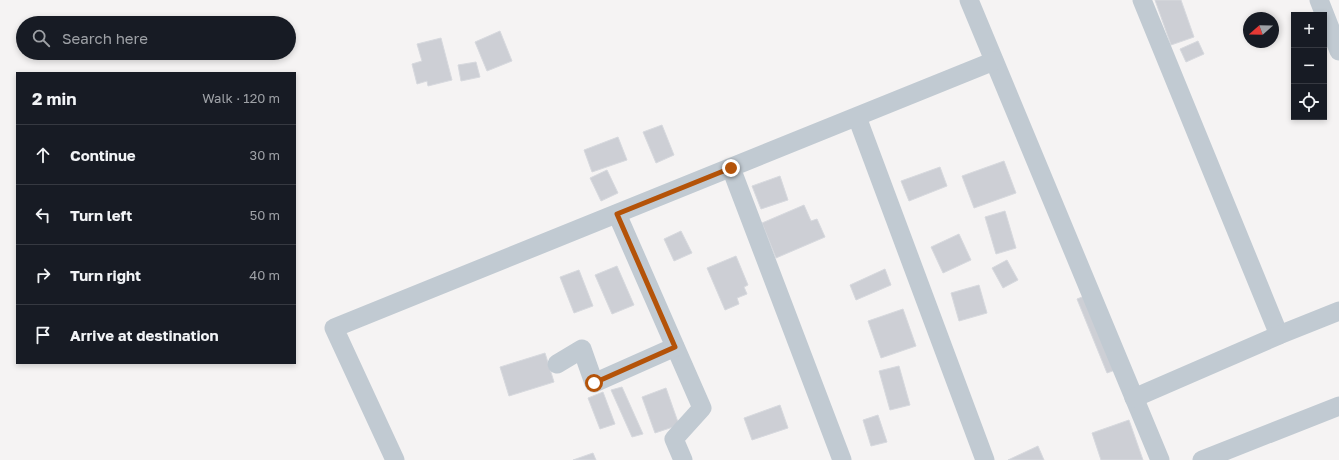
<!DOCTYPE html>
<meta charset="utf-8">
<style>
:root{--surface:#171b24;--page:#242831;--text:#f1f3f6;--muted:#9ea1a6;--line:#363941}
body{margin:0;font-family:"Golos Text",sans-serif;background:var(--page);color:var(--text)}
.controls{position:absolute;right:12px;top:12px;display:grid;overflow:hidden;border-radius:0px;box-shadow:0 2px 6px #0003}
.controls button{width:36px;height:36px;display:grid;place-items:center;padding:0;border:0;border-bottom:1px solid var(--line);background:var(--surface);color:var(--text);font:20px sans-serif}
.compass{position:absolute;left:1243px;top:12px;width:36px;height:36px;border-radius:50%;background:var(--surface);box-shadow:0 2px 6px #0003;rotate:250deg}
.stop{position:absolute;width:12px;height:12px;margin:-9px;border:3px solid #b45309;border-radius:50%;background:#fff}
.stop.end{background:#b45309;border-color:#fff;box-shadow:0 1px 4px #0008}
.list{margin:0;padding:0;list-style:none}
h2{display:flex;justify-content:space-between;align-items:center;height:52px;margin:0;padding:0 16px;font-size:17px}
h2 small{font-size:13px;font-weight:400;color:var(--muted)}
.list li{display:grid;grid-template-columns:26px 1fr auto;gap:12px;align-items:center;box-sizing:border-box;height:60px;padding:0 16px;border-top:1px solid var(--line)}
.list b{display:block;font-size:15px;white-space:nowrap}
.list em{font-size:13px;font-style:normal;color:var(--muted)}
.icon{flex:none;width:22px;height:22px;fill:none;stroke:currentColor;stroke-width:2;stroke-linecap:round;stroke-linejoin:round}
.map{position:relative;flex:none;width:1339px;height:460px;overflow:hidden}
.search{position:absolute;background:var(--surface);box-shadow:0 2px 6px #0003;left:16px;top:16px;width:280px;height:44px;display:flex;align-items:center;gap:10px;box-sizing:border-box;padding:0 14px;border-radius:22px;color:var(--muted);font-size:15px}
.panel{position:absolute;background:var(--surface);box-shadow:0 2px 6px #0003;left:16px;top:72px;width:280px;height:292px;border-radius:0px}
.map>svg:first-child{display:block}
</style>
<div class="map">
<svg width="1339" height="460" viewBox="0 0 1339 460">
<rect width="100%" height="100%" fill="#f5f3f3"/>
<g fill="#cdcfd5" stroke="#d7d9de">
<polygon points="1155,0 1181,0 1194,37 1171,45"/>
<polygon points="500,31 512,61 487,71 475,42"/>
<polygon points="441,38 452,80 428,86 427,81 417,84 412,64 422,61 417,44"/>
<polygon points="1198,41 1204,54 1186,62 1180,49"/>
<polygon points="476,62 480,77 461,81 458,65"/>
<polygon points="662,125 674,155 656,163 643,132"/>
<polygon points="618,137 627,160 592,172 584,150"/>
<polygon points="1004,161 1016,193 974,208 962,176"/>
<polygon points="940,167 947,186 909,201 901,181"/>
<polygon points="607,170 618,193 601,201 590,178"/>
<polygon points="780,176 788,200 761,209 752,186"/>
<polygon points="804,205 811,221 817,219 825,237 776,258 762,223"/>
<polygon points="1005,211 1016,248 996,254 985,217"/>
<polygon points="681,231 692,253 674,261 664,239"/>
<polygon points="959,234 971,260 943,273 931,247"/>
<polygon points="736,256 748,285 744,287 747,294 737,298 739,304 725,310 707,268"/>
<polygon points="1007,260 1018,280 1003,288 992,268"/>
<polygon points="617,266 634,305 612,314 595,275"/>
<polygon points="885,269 891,285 856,300 850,285"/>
<polygon points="579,270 593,306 574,313 560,277"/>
<polygon points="979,285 987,313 959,321 951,293"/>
<polygon points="1087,295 1118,369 1107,373 1077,299"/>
<polygon points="903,309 916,346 881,358 868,321"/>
<polygon points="545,353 554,382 509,396 500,367"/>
<polygon points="899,366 910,405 890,410 879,371"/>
<polygon points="622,387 643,434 632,437 611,390"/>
<polygon points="666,388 679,425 655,433 642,397"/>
<polygon points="603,392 615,424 600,429 588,398"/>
<polygon points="780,405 788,428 752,440 744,418"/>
<polygon points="878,415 887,442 871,446 863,420"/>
<polygon points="1129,420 1143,460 1101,460 1092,433"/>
<polygon points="1038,446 1044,460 1008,460"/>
<polygon points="593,453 596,460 573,460"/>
</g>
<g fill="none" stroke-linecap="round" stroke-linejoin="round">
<g stroke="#c1cad2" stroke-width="19">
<polyline points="969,0 1160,460"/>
<polyline points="1142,0 1279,335"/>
<polyline points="1319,0 1339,51"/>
<polyline points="857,117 985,460"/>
<polyline points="731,168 842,460"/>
<polyline points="617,214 702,408 674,439 683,460"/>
<polyline points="557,364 582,349 594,383 675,347"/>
<polyline points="1134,398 1279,335 1339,311"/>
<polyline points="395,460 334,328 994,61"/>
<polyline points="1202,460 1339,406"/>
</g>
</g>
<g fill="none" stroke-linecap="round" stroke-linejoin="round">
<polyline stroke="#b45309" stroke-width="5" points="594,383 675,347 617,214 731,168"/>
</g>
</svg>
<div class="controls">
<button>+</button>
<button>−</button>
<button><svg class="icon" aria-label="locate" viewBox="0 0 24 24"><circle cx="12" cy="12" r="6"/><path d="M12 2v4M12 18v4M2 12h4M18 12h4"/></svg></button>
</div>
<svg class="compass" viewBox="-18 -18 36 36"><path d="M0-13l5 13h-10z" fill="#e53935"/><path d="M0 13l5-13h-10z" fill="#9ea1a6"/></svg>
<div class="stop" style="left:594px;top:383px"></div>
<div class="stop end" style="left:731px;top:168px"></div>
<div class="search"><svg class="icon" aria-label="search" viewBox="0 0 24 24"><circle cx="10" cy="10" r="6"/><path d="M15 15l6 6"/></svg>Search here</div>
<section class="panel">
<h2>2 min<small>Walk · 120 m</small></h2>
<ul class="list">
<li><svg class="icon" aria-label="ahead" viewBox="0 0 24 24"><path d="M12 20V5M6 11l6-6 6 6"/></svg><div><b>Continue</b></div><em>30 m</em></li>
<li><svg class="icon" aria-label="left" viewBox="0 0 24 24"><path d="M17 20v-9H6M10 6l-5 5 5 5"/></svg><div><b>Turn left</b></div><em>50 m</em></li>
<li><svg class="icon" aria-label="right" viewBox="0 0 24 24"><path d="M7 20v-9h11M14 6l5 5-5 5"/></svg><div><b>Turn right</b></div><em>40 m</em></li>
<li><svg class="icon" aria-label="arrive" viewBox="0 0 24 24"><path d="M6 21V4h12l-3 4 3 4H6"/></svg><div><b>Arrive at destination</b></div></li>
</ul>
</section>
</div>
